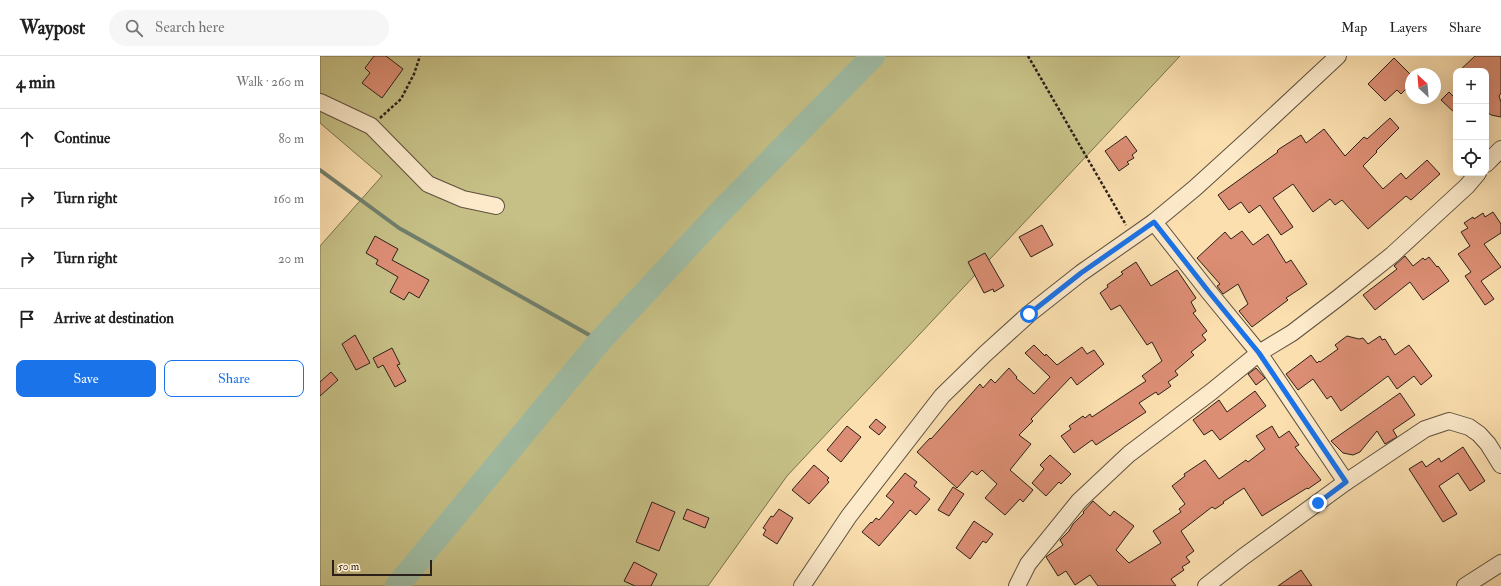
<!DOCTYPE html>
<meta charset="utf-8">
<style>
:root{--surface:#fff;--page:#f6f6f6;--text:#222;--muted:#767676;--line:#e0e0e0;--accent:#1a73e8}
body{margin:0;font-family:"IM FELL Double Pica",serif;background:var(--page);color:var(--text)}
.controls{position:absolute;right:12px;top:12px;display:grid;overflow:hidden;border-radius:8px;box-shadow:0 4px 16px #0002}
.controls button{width:36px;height:36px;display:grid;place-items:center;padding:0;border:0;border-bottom:1px solid var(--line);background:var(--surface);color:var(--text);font:20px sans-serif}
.compass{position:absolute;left:1085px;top:12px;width:36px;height:36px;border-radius:50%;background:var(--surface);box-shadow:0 4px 16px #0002;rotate:334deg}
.scale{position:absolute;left:12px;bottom:10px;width:100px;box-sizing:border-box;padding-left:4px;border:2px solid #2b211a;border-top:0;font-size:11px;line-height:14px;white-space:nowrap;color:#2b211a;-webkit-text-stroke:3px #fceacb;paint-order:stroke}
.stop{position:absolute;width:12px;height:12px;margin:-9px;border:3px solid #1a73e8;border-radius:50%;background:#fff}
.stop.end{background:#1a73e8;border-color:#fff;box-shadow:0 1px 4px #0008}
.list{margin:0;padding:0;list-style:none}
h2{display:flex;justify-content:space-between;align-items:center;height:52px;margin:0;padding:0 16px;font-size:17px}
h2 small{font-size:13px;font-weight:400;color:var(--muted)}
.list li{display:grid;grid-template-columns:26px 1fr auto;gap:12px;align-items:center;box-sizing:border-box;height:60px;padding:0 16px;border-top:1px solid var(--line)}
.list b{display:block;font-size:15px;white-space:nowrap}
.list em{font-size:13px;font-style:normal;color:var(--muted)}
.actions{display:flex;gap:8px;padding:12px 16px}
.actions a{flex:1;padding:9px 0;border:1px solid var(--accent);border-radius:8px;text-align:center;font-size:14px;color:var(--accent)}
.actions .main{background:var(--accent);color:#fff}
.icon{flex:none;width:22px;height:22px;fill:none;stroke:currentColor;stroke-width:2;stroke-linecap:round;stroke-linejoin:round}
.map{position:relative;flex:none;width:1181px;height:530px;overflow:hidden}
header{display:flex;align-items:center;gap:24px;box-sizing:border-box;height:56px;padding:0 20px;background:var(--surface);border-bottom:1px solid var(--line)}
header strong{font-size:19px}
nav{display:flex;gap:22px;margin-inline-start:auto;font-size:14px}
.search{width:280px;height:36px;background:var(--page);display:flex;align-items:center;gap:10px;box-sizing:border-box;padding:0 14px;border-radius:22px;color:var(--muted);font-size:15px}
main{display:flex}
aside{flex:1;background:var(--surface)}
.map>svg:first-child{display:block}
</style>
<header>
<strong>Waypost</strong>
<div class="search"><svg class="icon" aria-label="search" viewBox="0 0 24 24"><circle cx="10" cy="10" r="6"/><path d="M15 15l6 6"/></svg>Search here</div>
<nav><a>Map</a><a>Layers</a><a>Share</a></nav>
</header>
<main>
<aside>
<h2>4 min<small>Walk · 260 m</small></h2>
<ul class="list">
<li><svg class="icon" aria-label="ahead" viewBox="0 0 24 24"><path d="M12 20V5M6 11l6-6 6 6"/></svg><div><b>Continue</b></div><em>80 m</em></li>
<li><svg class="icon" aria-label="right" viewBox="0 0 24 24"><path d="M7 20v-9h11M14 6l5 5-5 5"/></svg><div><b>Turn right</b></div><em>160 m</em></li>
<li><svg class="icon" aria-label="right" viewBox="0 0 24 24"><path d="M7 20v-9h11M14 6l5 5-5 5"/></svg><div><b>Turn right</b></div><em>20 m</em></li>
<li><svg class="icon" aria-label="arrive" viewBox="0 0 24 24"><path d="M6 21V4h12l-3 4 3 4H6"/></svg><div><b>Arrive at destination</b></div></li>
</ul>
<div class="actions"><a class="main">Save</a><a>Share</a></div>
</aside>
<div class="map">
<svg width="1181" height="530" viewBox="0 0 1181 530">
<rect width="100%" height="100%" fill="#fbdfaf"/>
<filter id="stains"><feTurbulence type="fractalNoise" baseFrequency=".005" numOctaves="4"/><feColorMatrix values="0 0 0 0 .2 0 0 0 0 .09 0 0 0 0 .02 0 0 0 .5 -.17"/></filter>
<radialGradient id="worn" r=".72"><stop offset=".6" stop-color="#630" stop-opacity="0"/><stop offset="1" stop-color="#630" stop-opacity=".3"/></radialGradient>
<polygon fill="#c6c086" stroke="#787050" points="0,0 860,0 467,420 388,530 0,530 0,190 62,120 0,67"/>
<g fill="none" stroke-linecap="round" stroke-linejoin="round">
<polyline stroke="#717f6d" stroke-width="4" points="0,114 79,172 280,285"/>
<polyline stroke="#a0bda5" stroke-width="24" points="77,530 280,285 401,155 553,0"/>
</g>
<g fill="#dc8e74" stroke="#2b211a">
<polygon points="54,0 66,0 83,13 62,42 42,27 50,17 45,12"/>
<polygon points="1155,0 1181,0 1181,37 1179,40 1181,46 1181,61 1171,59 1166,55 1166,15 1139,15"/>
<polygon points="1074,2 1091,19 1086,25 1090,29 1081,38 1077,34 1065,45 1048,28"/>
<polygon points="1129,36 1136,43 1136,58 1121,44"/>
<polygon points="1070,62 1079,72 1056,95 1057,96 1043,110 1063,133 1081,117 1086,123 1107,104 1120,118 1091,144 1086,140 1048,173 1022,144 1015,149 1010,143 993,156 973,128 953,142 973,171 961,179 940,149 929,157 921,146 909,154 898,139 958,96 957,95 959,93 981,79 986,87 1004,73 1025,100 1044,81 1047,83"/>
<polygon points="806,80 817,95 812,99 814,102 807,106 809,108 799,115 785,95"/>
<polygon points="1173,156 1181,168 1181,177 1164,188 1181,211 1161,225 1174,243 1165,249 1145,220 1151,216 1138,198 1150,190 1141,176 1148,172 1144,167 1153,161 1154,163 1163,157 1165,161"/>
<polygon points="722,169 733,189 711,201 699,181"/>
<polygon points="922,175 933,189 948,178 966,207 971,204 987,228 966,242 968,244 932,271 919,255 928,248 918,228 903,238 897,230 900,228 877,202 905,176 911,183"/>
<polygon points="55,180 78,193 72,204 109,224 99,242 89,236 84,244 70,236 78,221 56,208 58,204 46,197"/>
<polygon points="665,197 684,230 674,236 673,233 664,237 648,206"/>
<polygon points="1085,200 1093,210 1103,202 1105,204 1109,201 1117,211 1118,210 1129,225 1103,244 1090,226 1055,254 1043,239 1077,213 1074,210"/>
<polygon points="816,206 831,230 857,214 876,242 871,246 876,255 873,257 887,275 882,279 886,284 871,296 874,299 855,315 858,319 848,326 851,330 838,339 836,336 819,347 826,356 776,389 772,384 754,397 741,380 751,373 749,370 763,360 765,362 770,358 772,361 826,325 822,320 842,305 832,286 827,289 800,249 791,254 780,237 788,231 787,229 803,218 801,216"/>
<polygon points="35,279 50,307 36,314 22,288"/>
<polygon points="1027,280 1039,283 1043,282 1048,288 1060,280 1062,284 1065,283 1075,299 1089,289 1112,320 1101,329 1094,320 1077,333 1068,320 1021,355 1011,340 1007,343 993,323 978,334 966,318 991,299 997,307 999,305 1000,306 1018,293 1015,289"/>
<polygon points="714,289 725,300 726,298 737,309 762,291 767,298 774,294 784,308 757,329 751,321 711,363 713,365 699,379 711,388 690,414 713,434 703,446 700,443 685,459 665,442 677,428 662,414 657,419 652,415 637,432 597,396 610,382 611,383 660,328 663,332 671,323 675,327 689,312 697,321 696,322 714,338 730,321 705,297"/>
<polygon points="72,292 80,308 77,309 86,325 75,331 63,309 58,312 53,302"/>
<polygon points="936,312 945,322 936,329 928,318"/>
<polygon points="11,316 18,324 0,340 0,326"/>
<polygon points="935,335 946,350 900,384 892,374 884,379 873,364 899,344 907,356"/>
<polygon points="1080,337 1095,359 1073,374 1077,381 1065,388 1057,375 1040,396 1033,399 1023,397 1011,385"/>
<polygon points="556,363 566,371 559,379 549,371"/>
<polygon points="527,370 541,381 521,406 507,394"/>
<polygon points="952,370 959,382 969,375 979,389 975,391 1001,424 988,433 987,432 942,460 924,432 903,446 904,447 895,453 892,451 861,475 874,495 866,501 870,506 862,511 864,514 851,523 856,530 778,530 770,519 755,529 746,515 738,520 726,501 743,489 740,484 749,475 753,468 764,457 763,456 773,445 790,460 794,455 814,470 796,494 809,507 841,487 833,475 861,456 859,453 865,448 852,430 865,420 864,418 885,404 899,423 926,404 928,406 945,393 936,380"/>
<polygon points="1143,391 1165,425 1150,435 1138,417 1119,430 1137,458 1123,466 1089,413 1102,405 1106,411 1119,402 1121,406"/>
<polygon points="730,399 751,418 741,428 739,426 726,440 712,427 724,413 720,409"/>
<polygon points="494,409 509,422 507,424 509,426 489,448 472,434"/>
<polygon points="585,417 597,426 594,430 610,443 596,459 590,454 559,490 542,476 551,466 552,467 556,462 559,464 574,446 566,440"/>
<polygon points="633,431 644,438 629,460 618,454"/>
<polygon points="332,446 355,456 339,495 316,486"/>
<polygon points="367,453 389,462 385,472 363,463"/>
<polygon points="459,453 473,462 457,488 443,479 446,474 443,472 451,460 453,461"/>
<polygon points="654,465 673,478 666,487 663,485 650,503 636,492"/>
<polygon points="314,506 337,518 331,530 315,530 304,525"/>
<polygon points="981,514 992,530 958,530"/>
</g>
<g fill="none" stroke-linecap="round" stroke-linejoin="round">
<defs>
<g id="minor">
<polyline points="0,46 51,70 108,128 143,143 176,150"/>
<polyline points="1166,108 1181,93"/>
<polyline points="834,166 889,236 939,297 1026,426"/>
<polyline points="482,530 529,460 622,340 665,298 709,258 761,217 834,166 875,132 930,82 1018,0"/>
<polyline points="697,530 708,508 759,445 809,398 891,336 939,297 972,277 1018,242 1072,199 1147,130 1158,117"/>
<polyline points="886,530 923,501 1026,426 1105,373 1129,365 1149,371 1159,378 1168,388 1181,409"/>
<polyline points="1145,530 1181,507"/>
</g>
</defs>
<use href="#minor" stroke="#5f503f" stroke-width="18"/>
<g stroke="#2b211a" stroke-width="2.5" stroke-dasharray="3 2" stroke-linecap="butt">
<polyline points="708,0 806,169"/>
<polyline points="60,62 81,43 94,18 100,0"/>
</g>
<use href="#minor" stroke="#fceacb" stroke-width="16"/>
</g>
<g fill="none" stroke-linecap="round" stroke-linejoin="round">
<polyline stroke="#1a73e8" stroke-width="5" points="709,258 761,217 834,166 889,236 939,297 1026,426 998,447"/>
</g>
<rect width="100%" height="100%" filter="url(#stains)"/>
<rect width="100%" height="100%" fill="url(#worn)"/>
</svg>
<div class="controls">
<button>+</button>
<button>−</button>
<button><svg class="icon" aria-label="locate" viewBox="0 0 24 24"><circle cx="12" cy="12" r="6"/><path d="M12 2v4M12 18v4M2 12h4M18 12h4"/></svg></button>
</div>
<svg class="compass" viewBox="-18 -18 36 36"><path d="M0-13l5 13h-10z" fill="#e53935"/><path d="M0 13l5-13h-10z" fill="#767676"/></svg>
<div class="scale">50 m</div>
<div class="stop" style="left:709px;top:258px"></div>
<div class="stop end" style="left:998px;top:447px"></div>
</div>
</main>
